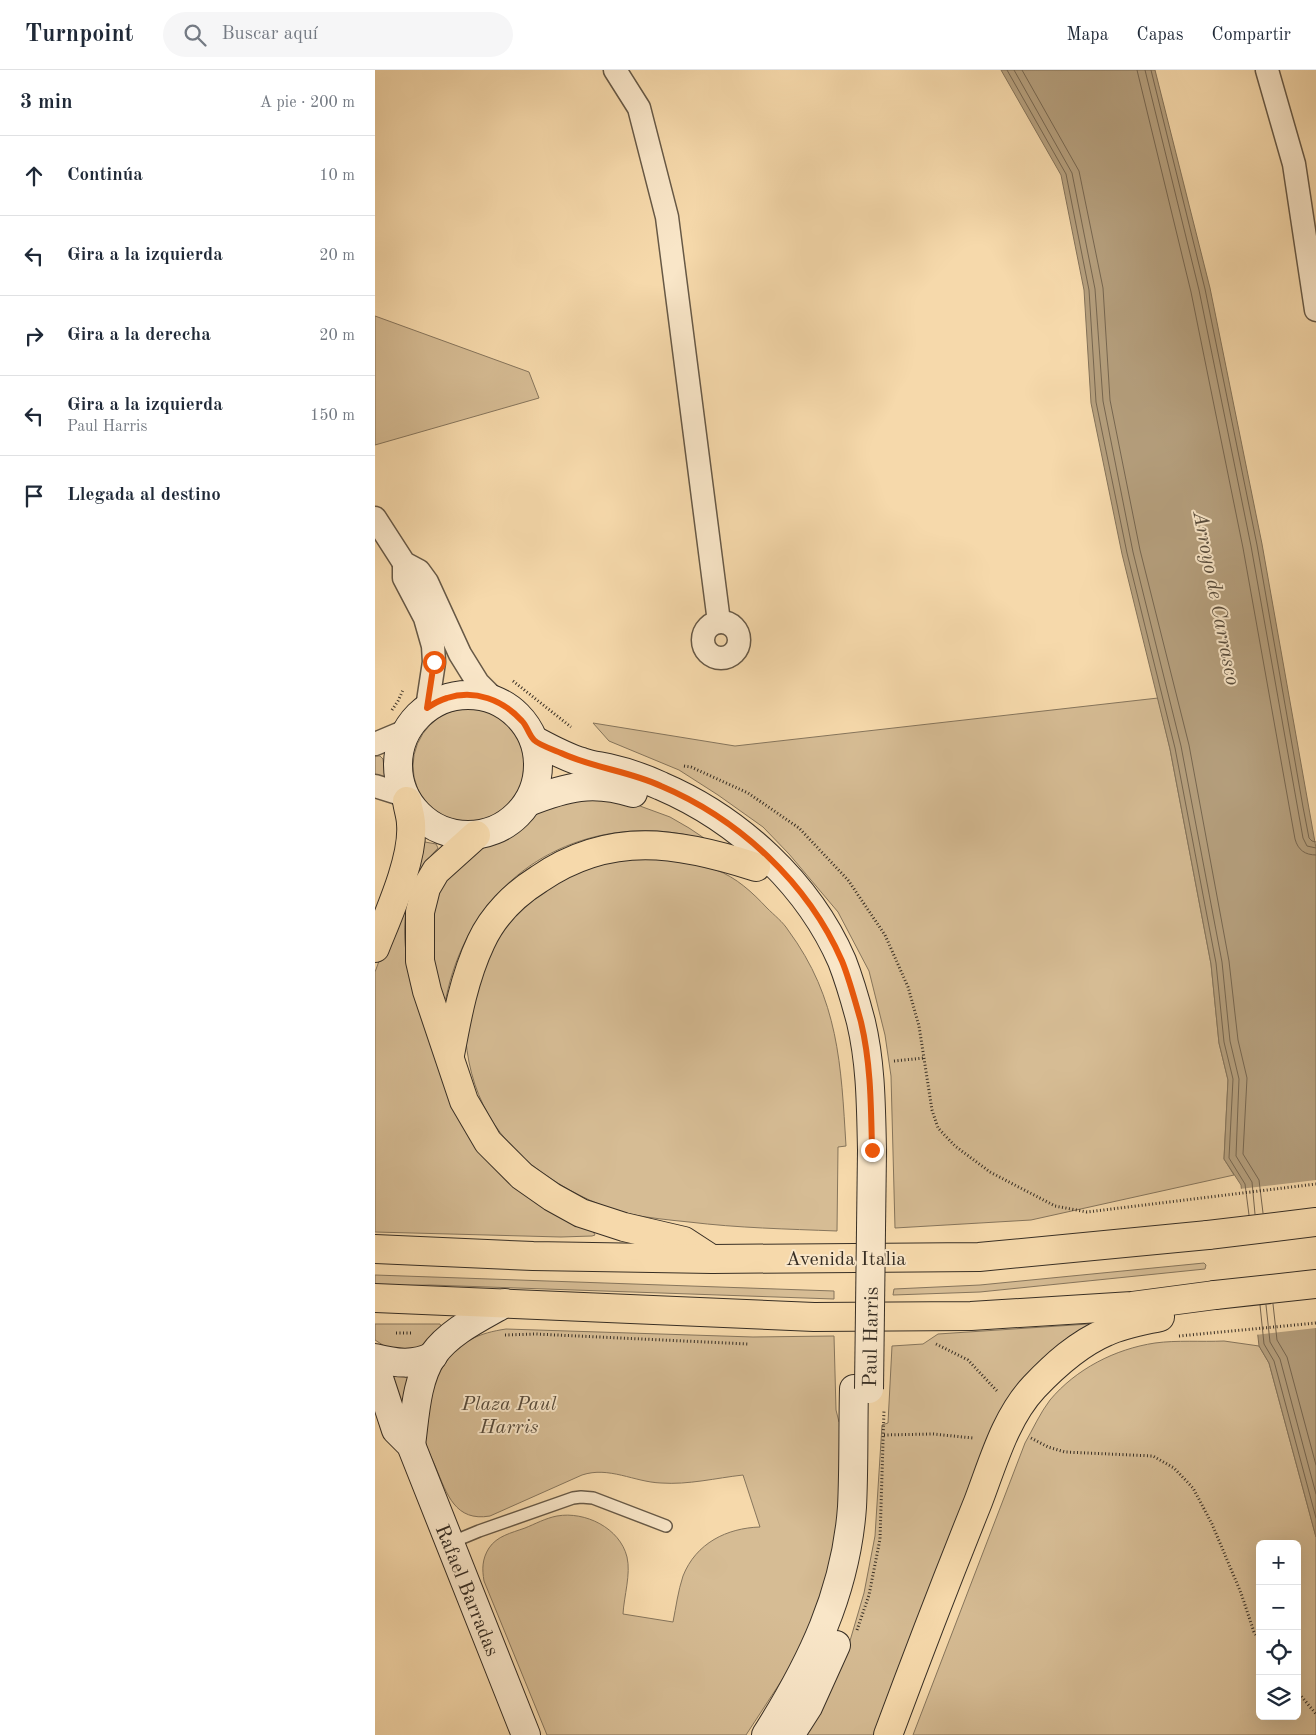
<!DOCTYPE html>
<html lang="es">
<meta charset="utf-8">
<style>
:root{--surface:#fff;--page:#f6f6f7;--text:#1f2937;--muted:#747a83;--line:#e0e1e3}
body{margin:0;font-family:"Old Standard TT",serif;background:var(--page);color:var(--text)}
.controls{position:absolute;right:15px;bottom:15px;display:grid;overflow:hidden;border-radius:8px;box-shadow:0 5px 20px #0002}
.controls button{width:45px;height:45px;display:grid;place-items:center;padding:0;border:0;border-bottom:1px solid var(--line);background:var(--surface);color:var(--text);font:25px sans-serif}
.stop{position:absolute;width:15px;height:15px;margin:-11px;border:4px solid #ea580c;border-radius:50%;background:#fff}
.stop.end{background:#ea580c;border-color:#fff;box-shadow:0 1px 5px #0008}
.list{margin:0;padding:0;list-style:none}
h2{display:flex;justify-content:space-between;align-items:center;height:65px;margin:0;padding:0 20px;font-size:21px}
h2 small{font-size:16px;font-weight:400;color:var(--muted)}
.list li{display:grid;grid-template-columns:32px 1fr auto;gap:15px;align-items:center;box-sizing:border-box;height:80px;padding:0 20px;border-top:1px solid var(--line)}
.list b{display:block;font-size:19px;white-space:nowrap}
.list p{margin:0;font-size:16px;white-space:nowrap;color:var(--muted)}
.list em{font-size:16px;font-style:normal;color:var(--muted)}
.icon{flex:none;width:28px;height:28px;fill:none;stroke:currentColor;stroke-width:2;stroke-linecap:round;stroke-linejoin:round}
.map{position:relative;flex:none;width:941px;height:1665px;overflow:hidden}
header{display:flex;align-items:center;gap:30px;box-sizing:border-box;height:70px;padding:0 25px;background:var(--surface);border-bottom:1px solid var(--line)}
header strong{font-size:24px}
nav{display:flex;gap:28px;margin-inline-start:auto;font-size:18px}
.search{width:350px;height:45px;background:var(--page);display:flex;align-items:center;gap:12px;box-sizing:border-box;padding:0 18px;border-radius:28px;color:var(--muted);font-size:19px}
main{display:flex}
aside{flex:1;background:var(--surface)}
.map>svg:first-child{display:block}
</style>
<header>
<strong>Turnpoint</strong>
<div class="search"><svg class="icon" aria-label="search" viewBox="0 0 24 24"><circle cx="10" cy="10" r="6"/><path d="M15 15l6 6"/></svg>Buscar aquí</div>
<nav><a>Mapa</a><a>Capas</a><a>Compartir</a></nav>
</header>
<main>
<aside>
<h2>3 min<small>A pie · 200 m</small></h2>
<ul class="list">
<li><svg class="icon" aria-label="ahead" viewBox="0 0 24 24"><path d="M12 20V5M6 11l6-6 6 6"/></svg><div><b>Continúa</b></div><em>10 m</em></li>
<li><svg class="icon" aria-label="left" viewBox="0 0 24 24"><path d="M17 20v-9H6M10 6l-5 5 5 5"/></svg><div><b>Gira a la izquierda</b></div><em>20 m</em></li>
<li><svg class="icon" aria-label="right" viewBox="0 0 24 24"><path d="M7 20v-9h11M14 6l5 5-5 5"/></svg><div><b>Gira a la derecha</b></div><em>20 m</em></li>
<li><svg class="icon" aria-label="left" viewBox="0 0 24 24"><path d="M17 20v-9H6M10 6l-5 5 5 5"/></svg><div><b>Gira a la izquierda</b><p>Paul Harris</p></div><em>150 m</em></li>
<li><svg class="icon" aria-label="arrive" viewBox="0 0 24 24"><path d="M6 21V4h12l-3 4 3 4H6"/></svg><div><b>Llegada al destino</b></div></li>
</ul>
</aside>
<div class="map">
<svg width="941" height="1665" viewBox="0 0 941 1665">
<rect width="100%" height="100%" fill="#f6d9ab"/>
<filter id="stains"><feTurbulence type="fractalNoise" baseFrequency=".004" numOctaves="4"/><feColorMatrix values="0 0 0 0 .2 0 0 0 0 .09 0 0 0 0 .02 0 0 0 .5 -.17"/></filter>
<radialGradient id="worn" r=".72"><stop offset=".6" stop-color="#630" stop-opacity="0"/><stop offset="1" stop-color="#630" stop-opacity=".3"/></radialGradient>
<g fill="#d6bc94" stroke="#86755c" fill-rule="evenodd">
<polygon points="0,246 154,302 164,328 0,375"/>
<polygon points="783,628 795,679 836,894 844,973 853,1010 849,1089 859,1105 656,1150 520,1158 516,1006 510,965 494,901 463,842 414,784 388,757 343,725 304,700 234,671 218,653 360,676"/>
<circle cx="96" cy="696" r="58"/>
<polygon points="0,686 5,686 8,689 10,705 8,707 0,706"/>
<path d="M199,728L254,732L295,747L314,758L329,768C322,769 314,765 307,764C290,761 274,760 258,761C161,767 90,834 71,928L69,929L56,895L60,818L104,776L117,773L130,767L165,741Z"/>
<path d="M50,772L61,774L63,778C9,834 31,902 55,966C61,982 65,1001 74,1016C79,1026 104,1047 114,1057C148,1092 183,1126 218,1161L220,1165L217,1166L186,1167L0,1162V902L47,774Z"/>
<path d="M275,783C296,788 322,792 341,800C361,807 378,823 392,838C399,845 408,852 413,860C464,929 466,995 471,1076L463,1077L462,1161C412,1159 363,1158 314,1152C294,1150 274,1148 254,1144C227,1137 201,1125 178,1110C121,1074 92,1023 90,956L124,856L186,802Z"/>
<polygon points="829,1193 831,1195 830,1199 605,1222 518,1225 519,1219 605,1215"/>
<polygon points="0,1205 459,1221 459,1229 55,1215 0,1216"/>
<polygon points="0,1254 65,1254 67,1258 53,1274 41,1280 11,1277 0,1270"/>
<polygon points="714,1254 714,1257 686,1275 501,1665 426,1665 472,1581 489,1523 500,1466 507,1355 513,1353 517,1276 548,1274 563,1264"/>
<path d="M131,1259L378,1267L459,1266L461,1340L464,1352L468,1355L466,1432L459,1485L437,1553L420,1590L371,1665H172L109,1511C107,1499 107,1489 114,1478C122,1466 136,1463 150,1458C160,1454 171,1448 182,1446C210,1441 245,1458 252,1487C256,1504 249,1526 248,1544L298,1552C301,1537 303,1521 308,1506C321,1473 352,1458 385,1457L368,1405C341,1408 313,1415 286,1413C259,1412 234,1396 207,1405L115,1446C80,1452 72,1424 61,1398C57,1388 50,1376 49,1365C49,1360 57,1309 59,1304C61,1300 66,1296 69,1292C86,1271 104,1263 131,1259Z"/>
<path d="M849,1271L884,1276L894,1293L941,1467V1665H538L650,1373C658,1359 665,1343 675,1330C701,1299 740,1279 780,1273C802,1270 826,1272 849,1271ZM885,1474H922V1646H885Z"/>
<polygon points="15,1304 34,1305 27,1339"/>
</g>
<polygon fill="#b59f7d" stroke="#837259" points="626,0 780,0 835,218 887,474 941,778 941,1467 894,1293 884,1276 866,1115 849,1089 853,1010 844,973 836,894 795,679 747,484 716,333 709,220 686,105"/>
<polygon fill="#f6d9ab" points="941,1110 941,1258 880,1265 864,1119"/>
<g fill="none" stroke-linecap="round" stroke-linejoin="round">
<g stroke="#766650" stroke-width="1">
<polyline points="632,0 691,104 714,220 721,332 752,483 800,678 841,893 849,972 858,1009 854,1088 870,1114 874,1145"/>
<polyline points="639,0 697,103 720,219 728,331 758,482 806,676 847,892 855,971 864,1009 861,1086 877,1112 880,1144"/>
<polyline points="647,0 704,101 728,218 735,330 765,480 814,675 854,891 863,970 872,1008 868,1084 884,1110 888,1143"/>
<path d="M762,0L816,222L868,478L920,769C923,780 930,785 941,785"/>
<polyline points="770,0 824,220 876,476 928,768 932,776 941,778"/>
<polyline points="776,0 830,219 882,475 928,737 934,768 937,771 941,772"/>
<polyline points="898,1234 902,1270 912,1287 941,1395"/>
<polyline points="885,1235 889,1274 899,1291 941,1448"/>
<polyline points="891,1235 895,1272 905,1289 941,1424"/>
</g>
<defs>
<polyline id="lane" points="75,1473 104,1461 198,1428 206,1427 218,1428 291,1456"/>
<g id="street">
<polyline points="240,0 264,38 292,147 344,552"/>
<polyline points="892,0 919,94 941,240"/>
<polyline points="0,448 29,493 44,501 52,512 85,584 103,613 119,629"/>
<polyline points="29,493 29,508 50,548 58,576 59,592 52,638"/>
<circle cx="346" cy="570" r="18"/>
<polyline points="0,674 31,661"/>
<polyline points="0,716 29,725"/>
</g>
<g id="secondary">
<circle cx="93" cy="695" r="70"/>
<path d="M159,670C174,678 190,687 207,692C215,695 224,696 233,698C251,702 269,708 286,716C363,749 433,813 467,891C474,909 481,933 486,952C496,994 496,1037 497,1080"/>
<path d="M153,732C191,717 218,710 258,723"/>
<path d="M0,1288C20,1293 39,1296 58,1286"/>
<polyline points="0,1296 21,1360 36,1375 151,1665"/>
<path d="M36,1375C40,1346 41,1310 58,1285C75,1261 106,1247 130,1233"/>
<path d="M391,1665C436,1594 471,1522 477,1437C479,1398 478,1358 479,1319"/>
<polyline points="415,1665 433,1637 461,1575"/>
</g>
<g id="primary">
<polyline points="101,765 61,801 51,818 45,842 45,891 52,921 89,1031 113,1072 147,1106 177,1127 206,1143 249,1157 309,1171 332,1186"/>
<path d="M0,878C13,845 39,789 36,754C36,747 33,739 32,731"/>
<path d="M75,985C82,947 89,908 106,872C118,846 140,824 164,809C235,760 304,772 381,797"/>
<polyline points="0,1179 158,1186 337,1189 604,1187 833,1165"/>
<polyline points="0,1228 439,1247 596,1246 757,1236 840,1225"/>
<path d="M513,1665C542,1587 572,1509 603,1432C618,1393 630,1348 659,1317C680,1295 703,1274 731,1262C748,1254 767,1251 785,1247"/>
</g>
<g id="highway">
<polyline points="833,1165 941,1152"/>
<polyline points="840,1225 941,1214"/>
</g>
</defs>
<use href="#lane" stroke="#675946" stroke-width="14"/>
<use href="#street" stroke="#675946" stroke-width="25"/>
<use href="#secondary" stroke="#372e24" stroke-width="30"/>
<use href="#primary" stroke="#372e24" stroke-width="30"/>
<use href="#highway" stroke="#372e24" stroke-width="30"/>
<g stroke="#372e24" stroke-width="3" stroke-dasharray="1 2.5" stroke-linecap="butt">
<polyline points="138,611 196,657"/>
<polyline points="17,640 23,631 28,620"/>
<polyline points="309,696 316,697 373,723 424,758 473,810 510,865 533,917 544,956 557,1040 563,1058 580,1076 615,1102 680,1136 712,1142 941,1114"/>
<polyline points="519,991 549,988"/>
<polyline points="21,1263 37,1263"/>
<polyline points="130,1265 160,1264 373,1274"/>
<polyline points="804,1266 941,1253"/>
<polyline points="561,1274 593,1290 622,1321"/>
<polyline points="509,1365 558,1364 598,1368"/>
<polyline points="656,1368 673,1377 690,1382 778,1386 799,1398 818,1418 837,1454 866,1523 879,1562 885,1571"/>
<polyline points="482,1560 494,1525 505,1469 509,1340"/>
<polyline points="922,1621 941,1644"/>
</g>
<use href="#lane" stroke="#f9e6c8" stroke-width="11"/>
<use href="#street" stroke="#f9e6c8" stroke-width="22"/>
<use href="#secondary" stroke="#f9e6c8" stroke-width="28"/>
<use href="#primary" stroke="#f6d9ab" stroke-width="28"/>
<use href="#highway" stroke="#f6d9ab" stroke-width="28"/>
<defs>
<polyline id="secondary-bridge" points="494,1319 497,1080"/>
</defs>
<use href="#secondary-bridge" stroke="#372e24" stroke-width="30" stroke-linecap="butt"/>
<use href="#secondary-bridge" stroke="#f9e6c8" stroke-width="28"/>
</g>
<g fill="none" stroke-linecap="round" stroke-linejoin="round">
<path stroke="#ea580c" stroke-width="6" d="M59,592L52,638C58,634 65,630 72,628C100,619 128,630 147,651C152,656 154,665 159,670C164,675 179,680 186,683C218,698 254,701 286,716C364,749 433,813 467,891C474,908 481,934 486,952C496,994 496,1037 497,1080"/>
</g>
<g text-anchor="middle" stroke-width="4" stroke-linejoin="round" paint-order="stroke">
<g font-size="20" fill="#372e24" stroke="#f9e6c8">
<text x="471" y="1195">Avenida Italia</text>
<text transform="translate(495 1267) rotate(-89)" y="7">Paul Harris</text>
<text transform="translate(93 1520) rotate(68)" y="7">Rafael Barradas</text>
</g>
<g font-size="20" font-style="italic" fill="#574a3a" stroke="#f9e6c8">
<text x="134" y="1340">Plaza Paul<tspan x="134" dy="23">Harris</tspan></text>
</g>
<g font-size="21" font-style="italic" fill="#564a3a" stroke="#f9e6c8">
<text transform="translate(842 528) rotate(79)" y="7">Arroyo de Carrasco</text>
</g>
</g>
<rect width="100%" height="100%" filter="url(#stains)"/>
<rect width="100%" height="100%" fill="url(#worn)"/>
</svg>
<div class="controls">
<button>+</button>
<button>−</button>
<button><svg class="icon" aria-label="locate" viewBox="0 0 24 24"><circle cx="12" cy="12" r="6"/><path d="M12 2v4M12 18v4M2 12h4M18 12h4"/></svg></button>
<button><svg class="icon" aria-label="layers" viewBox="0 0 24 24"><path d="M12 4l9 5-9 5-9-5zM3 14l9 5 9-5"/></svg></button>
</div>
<div class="stop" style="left:59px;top:592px"></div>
<div class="stop end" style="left:497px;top:1080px"></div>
</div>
</main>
